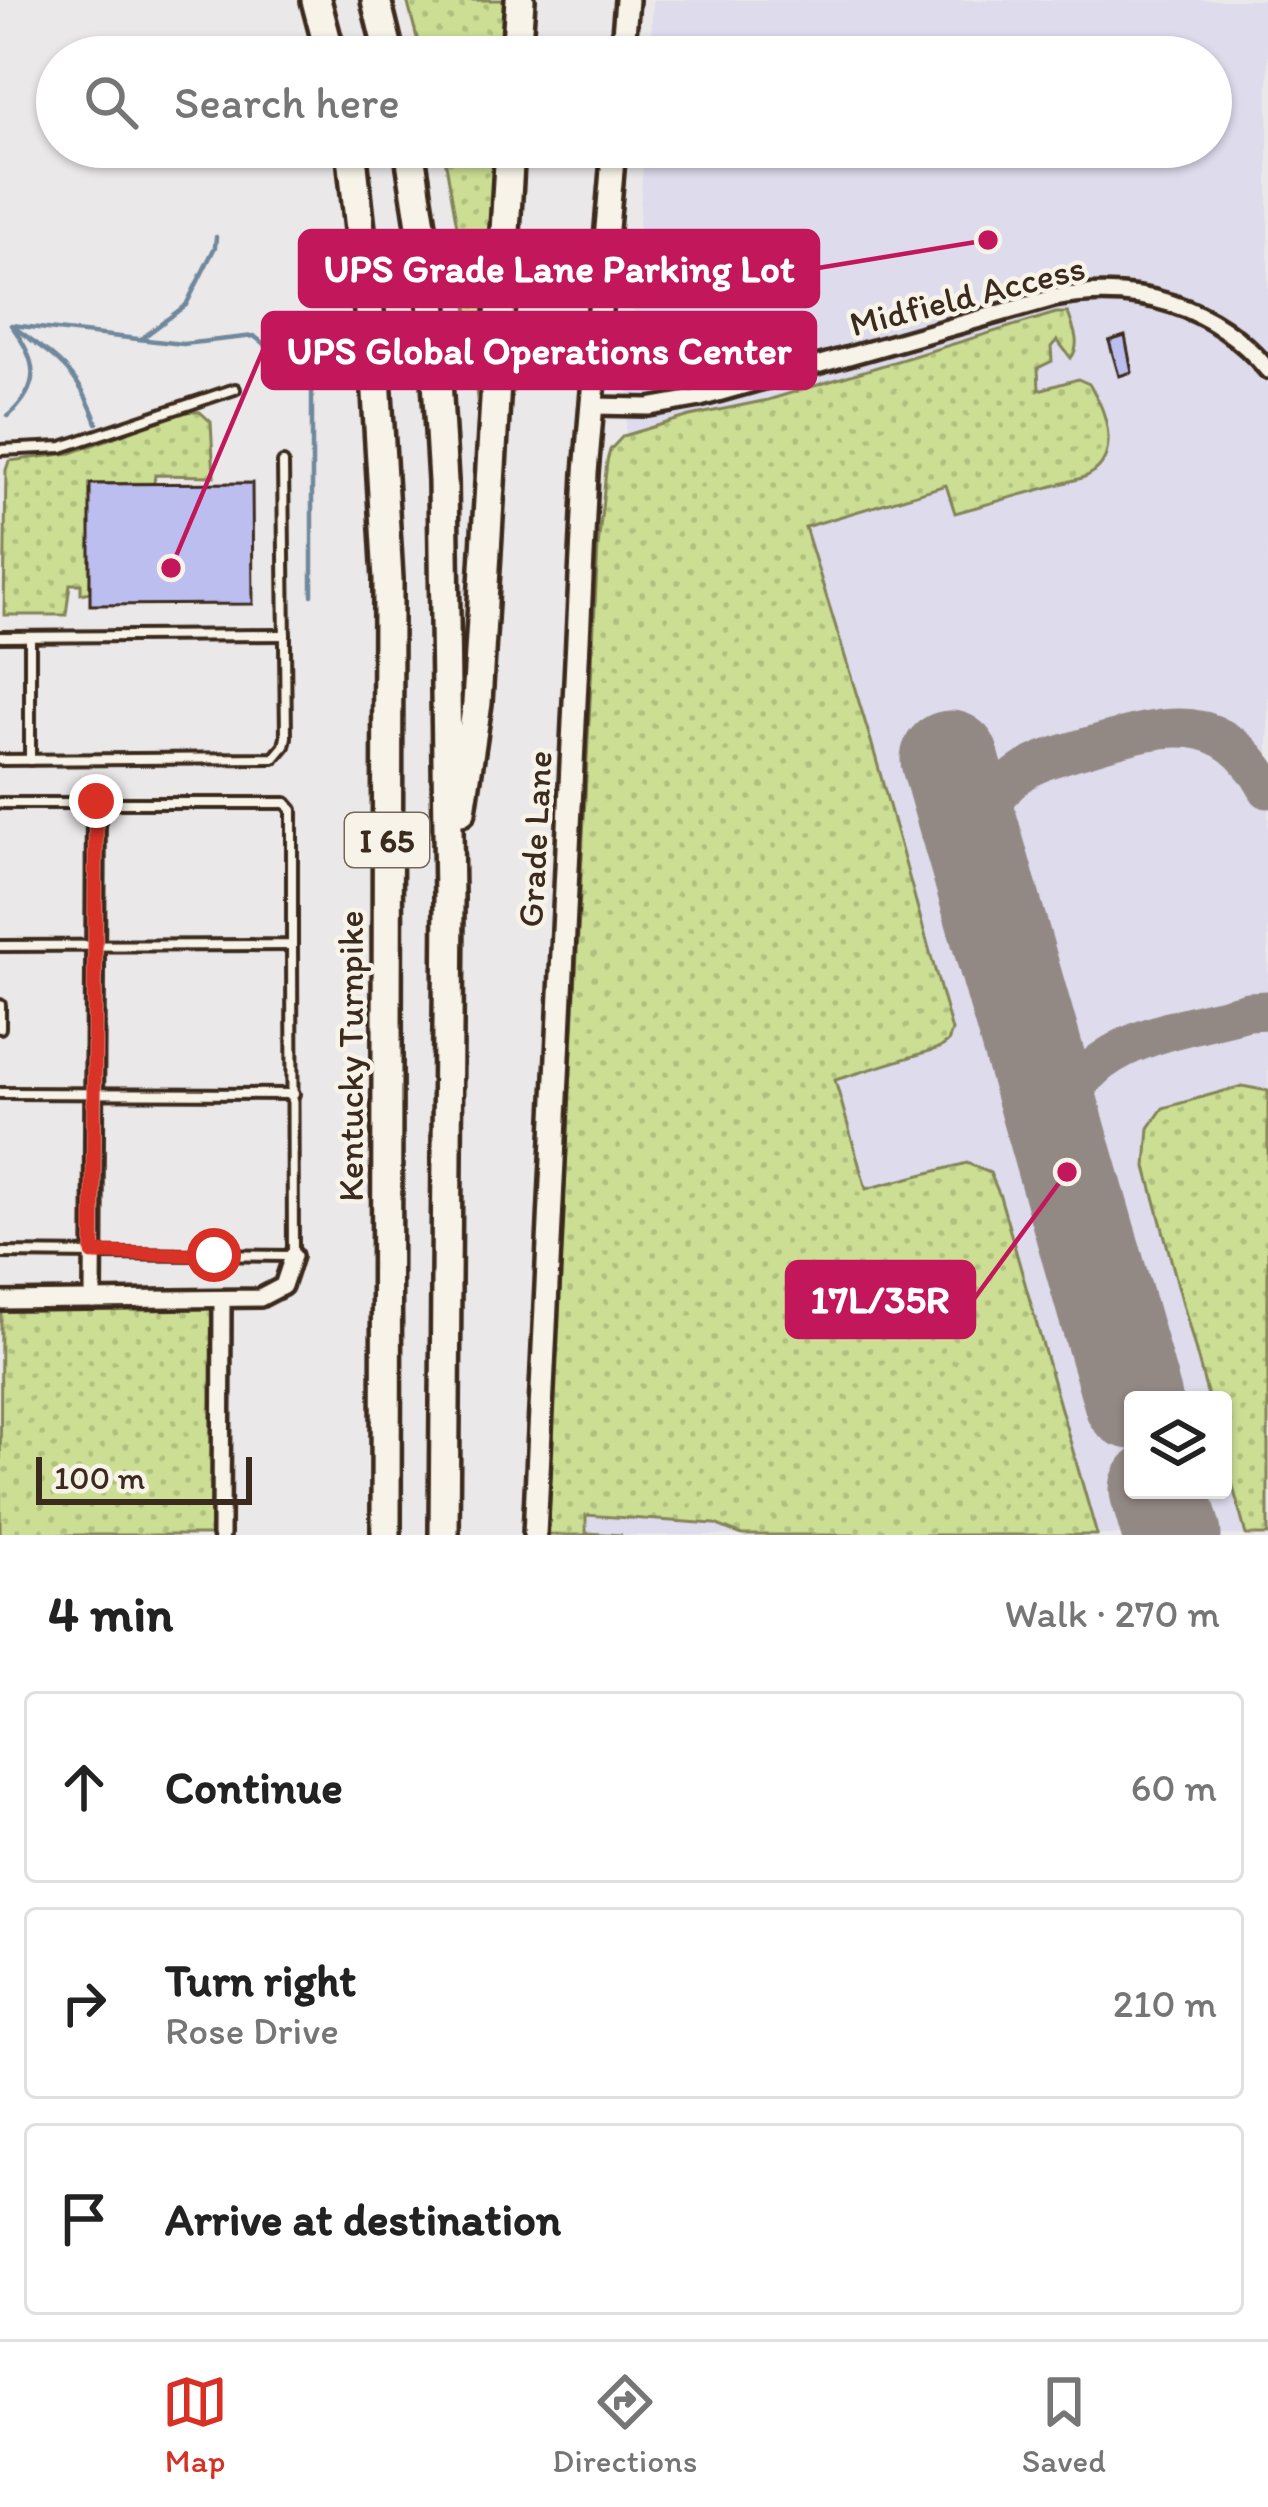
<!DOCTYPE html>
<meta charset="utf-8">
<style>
:root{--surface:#fff;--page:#f2f2f2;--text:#222;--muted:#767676;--line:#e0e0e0;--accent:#d93025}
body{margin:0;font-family:Itim,sans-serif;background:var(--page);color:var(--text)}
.controls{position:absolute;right:36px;bottom:36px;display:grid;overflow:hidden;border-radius:12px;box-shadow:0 3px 9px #0004}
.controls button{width:108px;height:108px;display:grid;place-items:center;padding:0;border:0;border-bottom:3px solid var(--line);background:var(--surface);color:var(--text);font:60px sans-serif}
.scale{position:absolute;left:36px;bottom:30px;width:216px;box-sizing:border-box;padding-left:12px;border:6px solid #3b2a1e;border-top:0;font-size:33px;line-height:42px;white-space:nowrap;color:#3b2a1e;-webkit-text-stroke:9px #f7f3e8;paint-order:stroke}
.stop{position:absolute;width:36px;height:36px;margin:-27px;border:9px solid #d93025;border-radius:50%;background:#fff}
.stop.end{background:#d93025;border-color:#fff;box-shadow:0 3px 12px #0008}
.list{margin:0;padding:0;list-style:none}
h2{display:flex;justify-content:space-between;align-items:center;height:156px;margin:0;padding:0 48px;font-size:51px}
h2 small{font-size:39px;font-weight:400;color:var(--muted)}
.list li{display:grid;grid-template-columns:78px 1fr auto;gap:36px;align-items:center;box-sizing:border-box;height:192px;margin:0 24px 24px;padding:0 24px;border:3px solid var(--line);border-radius:12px}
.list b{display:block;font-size:45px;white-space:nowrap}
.list p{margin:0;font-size:39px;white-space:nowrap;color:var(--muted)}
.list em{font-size:39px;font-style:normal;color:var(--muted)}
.icon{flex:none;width:66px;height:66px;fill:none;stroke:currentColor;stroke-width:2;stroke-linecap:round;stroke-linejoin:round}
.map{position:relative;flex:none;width:1268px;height:1535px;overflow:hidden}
.search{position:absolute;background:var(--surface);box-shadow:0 3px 9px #0004;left:36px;right:36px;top:36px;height:132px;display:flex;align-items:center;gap:30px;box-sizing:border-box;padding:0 42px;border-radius:66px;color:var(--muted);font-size:45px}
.sheet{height:804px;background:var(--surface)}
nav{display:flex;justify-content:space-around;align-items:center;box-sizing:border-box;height:168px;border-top:3px solid var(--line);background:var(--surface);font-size:33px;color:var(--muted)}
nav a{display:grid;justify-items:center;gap:6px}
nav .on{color:var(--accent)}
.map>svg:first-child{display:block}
</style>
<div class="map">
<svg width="1268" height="1535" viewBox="0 0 1268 1535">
<defs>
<pattern id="grass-dots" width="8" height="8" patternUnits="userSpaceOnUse" patternTransform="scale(3)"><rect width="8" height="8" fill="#cbde93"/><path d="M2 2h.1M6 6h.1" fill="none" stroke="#afbf7e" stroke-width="1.8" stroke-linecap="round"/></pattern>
</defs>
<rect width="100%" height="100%" fill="#ebe8ea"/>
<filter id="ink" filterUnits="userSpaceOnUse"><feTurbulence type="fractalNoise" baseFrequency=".00833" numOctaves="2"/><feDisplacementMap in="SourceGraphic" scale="24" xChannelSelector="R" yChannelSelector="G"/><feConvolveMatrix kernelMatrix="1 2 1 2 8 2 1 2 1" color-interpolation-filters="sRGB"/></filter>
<g filter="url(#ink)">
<path fill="#dddbec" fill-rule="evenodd" d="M653,0H1268V1535H556L644,147H1211V57H650ZM1133,1400H1223V1490H1133Z"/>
<g fill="url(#grass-dots)" stroke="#838458" stroke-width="3">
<polygon points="407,0 508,0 504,57 422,57"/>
<polygon points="443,147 498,147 480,427 461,249"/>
<path d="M1056,313H1068C1073,328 1082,344 1071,358L1057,340L1051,347L1052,361L1038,368L1039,390L1078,379L1089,384C1108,413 1123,463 1082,478L955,513L946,485L805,527L871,741L952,1031L948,1042L940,1048L835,1080L866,1189L967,1163L990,1173L1000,1196L1097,1535H742L715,1524L586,1515V1533L622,1535H547L598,547L607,461L610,450L623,436L690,416L768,400Z"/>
<polygon points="185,411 200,412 211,422 214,476 155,475 154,483 91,484 90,592 81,594 81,584 70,584 66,615 4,615 6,470 9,461 71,453"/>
<polygon points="1242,1086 1268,1091 1268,1535 1246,1535 1223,1450 1223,1400 1209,1400 1146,1167 1149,1128 1163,1108"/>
<polygon points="1,1306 211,1307 217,1314 218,1535 0,1535"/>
</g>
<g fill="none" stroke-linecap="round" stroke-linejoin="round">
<g stroke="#70889c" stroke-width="4.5">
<path d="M15,328C59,360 78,371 97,423"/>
<polyline points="141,339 186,305 215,247 216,237"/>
<path d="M8,416C43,385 37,360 11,325L183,344L254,336L312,382V595"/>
</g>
<g stroke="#938984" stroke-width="39">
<path d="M982,874C982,844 982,818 1000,793C1022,763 1057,756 1090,746C1166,724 1223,707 1268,789"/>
<path d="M1067,1172C1066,1153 1062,1133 1066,1114C1082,1039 1187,1028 1248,1011L1268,1010"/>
</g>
<g stroke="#938984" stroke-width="99">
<polyline points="950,760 1133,1400"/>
<polyline points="1159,1490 1172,1535"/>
</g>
</g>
<g fill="#bcbef0" stroke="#3b2a1e" stroke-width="3">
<polygon points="1125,336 1132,372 1119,376 1109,341"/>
<polygon points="252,483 253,604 90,605 90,484"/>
</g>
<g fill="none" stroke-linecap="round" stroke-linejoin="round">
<defs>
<g id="lane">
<polyline points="0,450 62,447 235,389"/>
<polyline points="0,637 285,635"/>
<polyline points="0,760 274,758 284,746 286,737 283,463"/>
<polyline points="30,760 30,637"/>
<polyline points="0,803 286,803 292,810 292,945 0,946"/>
<polyline points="0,1005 0,1028"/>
<polyline points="0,1093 294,1094"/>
<polyline points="0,1253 293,1256 292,945"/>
</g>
<g id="street">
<path d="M591,406L649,407L700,398L1054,298C1136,283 1214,304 1268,370"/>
<polyline points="93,1300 96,801"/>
<polyline points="0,1301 260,1298 283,1286 293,1256"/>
<polyline points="221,1535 222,1299"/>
</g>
<g id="secondary">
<polyline points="622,57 627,0"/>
<polyline points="535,1535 586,473 614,147"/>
</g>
<g id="highway">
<polyline points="316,0 331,57"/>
<polyline points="376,0 390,57"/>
<polyline points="516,57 520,0"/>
<polyline points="351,147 376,376 388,579 386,1535"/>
<polyline points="409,147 432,297 443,481 449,899 444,1535"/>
<polyline points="461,811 477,703 510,147"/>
</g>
</defs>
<use href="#lane" stroke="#3b2a1e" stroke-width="16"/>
<use href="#street" stroke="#3b2a1e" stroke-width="24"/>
<use href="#secondary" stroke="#3b2a1e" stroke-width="30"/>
<use href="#highway" stroke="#3b2a1e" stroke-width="36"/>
<use href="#lane" stroke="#f7f3e8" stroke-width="8"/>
<use href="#street" stroke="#f7f3e8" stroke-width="15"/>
<use href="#secondary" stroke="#f7f3e8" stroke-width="21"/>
<use href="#highway" stroke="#f7f3e8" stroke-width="27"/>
</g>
</g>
<g fill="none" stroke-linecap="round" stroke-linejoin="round" filter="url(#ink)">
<polyline stroke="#d93025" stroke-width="15" points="96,801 93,1253 214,1255"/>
</g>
<g text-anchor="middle" stroke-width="9" stroke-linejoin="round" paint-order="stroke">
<rect fill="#f7f3e8" stroke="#73665b" stroke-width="3" x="345" y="813" width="84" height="54" rx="9"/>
<g font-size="33" font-weight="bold" fill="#3b2a1e">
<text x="387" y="852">I 65</text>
</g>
<g font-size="36" fill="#3b2a1e" stroke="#f7f3e8">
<text transform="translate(967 295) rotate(-14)" y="13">Midfield Access</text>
<text transform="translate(534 839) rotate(-87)" y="13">Grade Lane</text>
<text transform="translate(350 1056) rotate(-90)" y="13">Kentucky Turnpike</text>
</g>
</g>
<path fill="none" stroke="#c2185b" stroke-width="4.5" d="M988 240L818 268M171 568L263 350M1067 1172L974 1299"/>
<g fill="#c2185b" stroke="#f7f3e8" stroke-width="4.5">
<circle cx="988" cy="240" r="12"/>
<circle cx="171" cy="568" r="12"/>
<circle cx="1067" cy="1172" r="12"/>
</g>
<g fill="#c2185b" stroke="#c2185b" stroke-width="4.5">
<rect x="300" y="231" width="518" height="75" rx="12"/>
<rect x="263" y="313" width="552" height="75" rx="12"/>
<rect x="787" y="1262" width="187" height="75" rx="12"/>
</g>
<g font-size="39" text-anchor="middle" font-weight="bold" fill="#fff">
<text x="559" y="282">UPS Grade Lane Parking Lot</text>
<text x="539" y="364">UPS Global Operations Center</text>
<text x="880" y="1313">17L/35R</text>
</g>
</svg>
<div class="controls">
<button><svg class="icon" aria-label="layers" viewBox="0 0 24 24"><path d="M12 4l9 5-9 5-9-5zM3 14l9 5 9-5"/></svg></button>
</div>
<div class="scale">100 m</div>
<div class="stop" style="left:214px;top:1255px"></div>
<div class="stop end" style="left:96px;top:801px"></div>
<div class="search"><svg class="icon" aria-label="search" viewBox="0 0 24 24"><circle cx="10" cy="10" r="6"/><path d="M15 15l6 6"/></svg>Search here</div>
</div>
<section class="sheet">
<h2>4 min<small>Walk · 270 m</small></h2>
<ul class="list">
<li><svg class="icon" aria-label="ahead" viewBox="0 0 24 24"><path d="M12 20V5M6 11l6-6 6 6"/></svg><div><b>Continue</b></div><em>60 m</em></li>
<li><svg class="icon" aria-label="right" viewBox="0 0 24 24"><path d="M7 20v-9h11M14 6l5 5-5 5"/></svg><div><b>Turn right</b><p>Rose Drive</p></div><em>210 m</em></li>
<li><svg class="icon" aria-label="arrive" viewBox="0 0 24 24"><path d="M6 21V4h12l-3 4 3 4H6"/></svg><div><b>Arrive at destination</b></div></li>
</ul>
</section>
<nav>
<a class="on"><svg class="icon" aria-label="map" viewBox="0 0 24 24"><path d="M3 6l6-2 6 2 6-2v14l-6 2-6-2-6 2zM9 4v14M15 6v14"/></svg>Map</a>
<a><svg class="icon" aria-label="directions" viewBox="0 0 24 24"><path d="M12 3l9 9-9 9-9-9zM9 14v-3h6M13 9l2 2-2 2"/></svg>Directions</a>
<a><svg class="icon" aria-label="saved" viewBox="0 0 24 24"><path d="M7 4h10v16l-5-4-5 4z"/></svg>Saved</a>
</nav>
